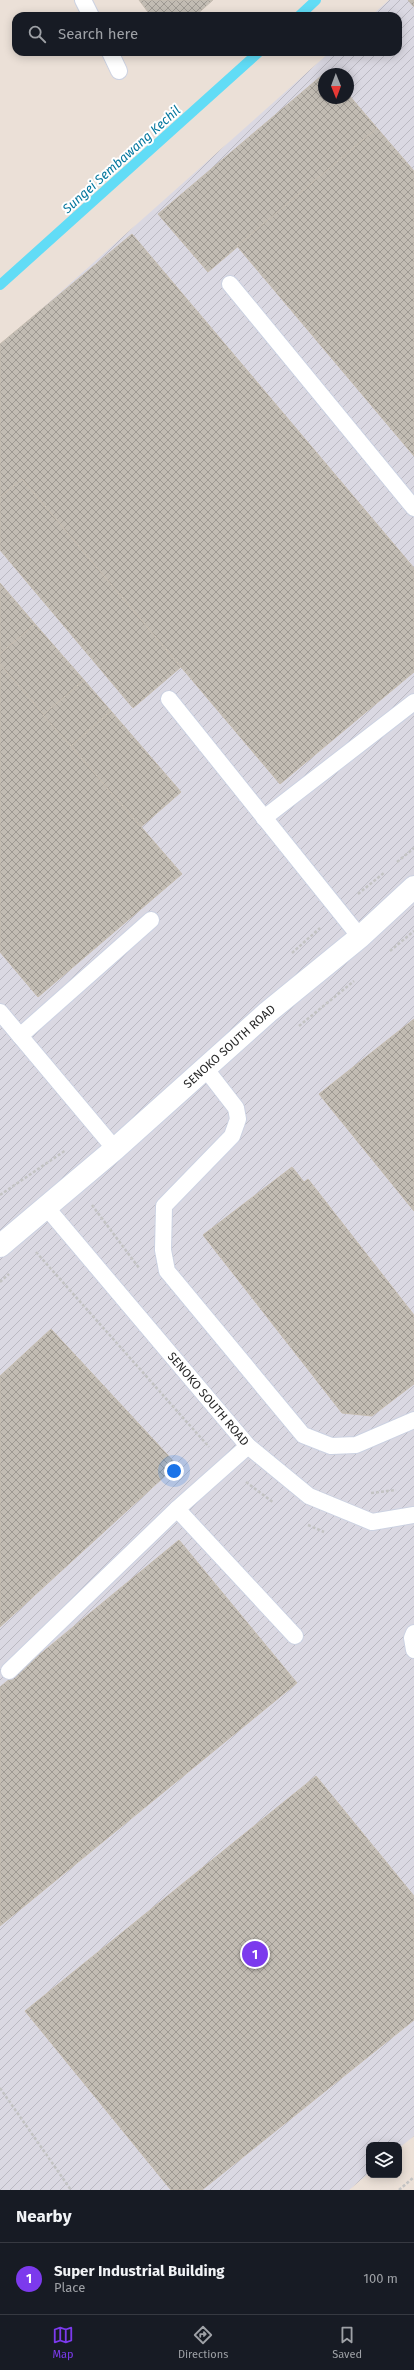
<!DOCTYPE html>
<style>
:root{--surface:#171b24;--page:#20242c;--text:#f1f3f6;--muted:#9ea1a6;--line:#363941;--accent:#7c3aed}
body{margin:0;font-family:"Fira Sans",sans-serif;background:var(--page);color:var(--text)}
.controls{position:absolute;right:12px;bottom:12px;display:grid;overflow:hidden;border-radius:8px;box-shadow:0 2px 10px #0003}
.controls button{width:36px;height:36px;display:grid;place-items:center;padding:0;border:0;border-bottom:1px solid var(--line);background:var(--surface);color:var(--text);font:20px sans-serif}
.compass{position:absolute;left:318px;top:68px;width:36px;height:36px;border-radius:50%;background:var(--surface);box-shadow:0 2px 10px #0003;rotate:179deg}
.you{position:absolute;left:174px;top:1471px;width:14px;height:14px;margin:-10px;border:3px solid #fff;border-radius:50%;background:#1a73e8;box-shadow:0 0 0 6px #1a73e833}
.badge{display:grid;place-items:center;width:26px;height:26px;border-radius:50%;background:var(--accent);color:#fff;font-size:13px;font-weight:700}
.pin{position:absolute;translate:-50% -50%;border:2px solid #fff;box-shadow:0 1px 4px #0006}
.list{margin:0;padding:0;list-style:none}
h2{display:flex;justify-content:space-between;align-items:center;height:52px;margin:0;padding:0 16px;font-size:17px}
h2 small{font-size:13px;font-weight:400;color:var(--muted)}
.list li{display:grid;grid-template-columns:26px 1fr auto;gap:12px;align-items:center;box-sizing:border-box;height:72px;padding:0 16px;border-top:1px solid var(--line)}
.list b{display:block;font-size:15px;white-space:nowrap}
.list p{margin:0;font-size:13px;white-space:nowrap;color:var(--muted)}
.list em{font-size:13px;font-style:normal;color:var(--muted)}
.icon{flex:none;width:22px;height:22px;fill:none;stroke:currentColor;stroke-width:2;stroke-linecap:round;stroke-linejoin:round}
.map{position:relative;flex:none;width:414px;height:2190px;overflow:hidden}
.search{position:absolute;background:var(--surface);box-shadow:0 2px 10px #0003;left:12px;right:12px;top:12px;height:44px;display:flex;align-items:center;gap:10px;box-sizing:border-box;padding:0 14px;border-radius:12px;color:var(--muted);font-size:15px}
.sheet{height:124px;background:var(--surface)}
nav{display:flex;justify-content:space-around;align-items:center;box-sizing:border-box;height:56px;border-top:1px solid var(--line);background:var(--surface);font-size:11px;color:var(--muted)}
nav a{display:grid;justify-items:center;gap:2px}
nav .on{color:var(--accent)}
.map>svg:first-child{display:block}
</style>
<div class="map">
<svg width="414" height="2190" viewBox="0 0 414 2190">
<defs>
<pattern id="industrial-furrows" width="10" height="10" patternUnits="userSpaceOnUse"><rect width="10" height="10" fill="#dad8e2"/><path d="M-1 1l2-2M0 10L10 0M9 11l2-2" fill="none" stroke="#bbb9c2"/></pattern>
<pattern id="building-cross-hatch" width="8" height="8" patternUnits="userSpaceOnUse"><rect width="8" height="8" fill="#c2bcb3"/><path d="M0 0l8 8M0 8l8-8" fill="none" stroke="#9e9992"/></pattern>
</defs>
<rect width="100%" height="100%" fill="#ebe0d7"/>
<path fill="url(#industrial-furrows)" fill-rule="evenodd" d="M389,0H414V2136L399,2148V2145H369V2173L349,2190H0V346L330,52H398V16H371ZM324,74H348V98H324Z"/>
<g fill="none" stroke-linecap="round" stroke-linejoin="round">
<g stroke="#61dcf6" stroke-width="10">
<polyline points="299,16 316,0"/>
<polyline points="0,285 259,52"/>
</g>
</g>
<g fill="url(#building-cross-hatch)" stroke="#c6bdb1">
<polygon points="139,0 213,0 195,16 151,16"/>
<polygon points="408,0 414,0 414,7"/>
<polygon points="327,71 330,74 324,74 324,98 348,98 348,94 377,128 208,272 158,214"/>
<polygon points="377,128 414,171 414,456 237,246"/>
<polygon points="132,234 414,568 414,672 280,784 22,479 0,497 0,344"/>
<polygon points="22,479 181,667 133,708 0,550 0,497"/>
<polygon points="0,583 35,624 0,654"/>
<polygon points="35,624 84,680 43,715 0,664 0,654"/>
<polygon points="0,664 182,874 38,997 0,952"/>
<polygon points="84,680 111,711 71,746 43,715"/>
<polygon points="111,711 181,792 141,827 71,746"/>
<polygon points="414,1019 414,1211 319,1094"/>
<polygon points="292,1167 304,1182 308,1179 414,1315 414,1384 372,1416 342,1413 203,1235"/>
<polygon points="51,1329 177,1465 0,1627 0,1376"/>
<polygon points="179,1540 297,1683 0,1926 0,1687"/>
<polygon points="316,1776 414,1896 414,2020 202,2190 171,2190 25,2011"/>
</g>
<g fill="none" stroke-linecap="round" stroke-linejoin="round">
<defs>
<g id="service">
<polyline points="83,0 91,16"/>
<polyline points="110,52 119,71"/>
<polyline points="230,284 414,508"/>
<polyline points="169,699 360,937"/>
<polyline points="264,818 414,702"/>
<polyline points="0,1012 115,1149"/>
<polyline points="20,1036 151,920"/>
<polyline points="205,1068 236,1108 238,1119 232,1136 164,1206 163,1250 167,1271 303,1435 331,1446 356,1445 414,1420"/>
<path id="s1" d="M47,1208L248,1446L309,1496L372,1522L414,1515"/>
<polyline points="177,1509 295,1636"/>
<polyline points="414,1633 412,1638 414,1650"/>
<polyline points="9,1671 177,1509 248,1446"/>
</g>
<g id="minor">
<path id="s2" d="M0,1246L115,1149L268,1012L360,937L414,887"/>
</g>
</defs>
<use href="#service" stroke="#ccd2e2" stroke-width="18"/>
<use href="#minor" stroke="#ccd2e2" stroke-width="24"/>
<g stroke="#c3c3c3" stroke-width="2.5" stroke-dasharray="3 2" stroke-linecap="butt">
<polyline points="397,862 414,848"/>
<polyline points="358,894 385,872"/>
<polyline points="390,951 414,931"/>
<polyline points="292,953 320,928"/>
<polyline points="299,1026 354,981"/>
<polyline points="0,1195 66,1150"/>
<polyline points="92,1205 139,1268"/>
<polyline points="36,1252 209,1447"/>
<polyline points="0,1282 9,1274"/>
<polyline points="246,1482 274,1503"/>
<polyline points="371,1493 396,1490"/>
<polyline points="308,1525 324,1532"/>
<polyline points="0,2088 71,2190"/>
<polyline points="399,2190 414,2177"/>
</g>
<use href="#service" stroke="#fff" stroke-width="16"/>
<use href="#minor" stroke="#fff" stroke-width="22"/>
</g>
<g text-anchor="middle" stroke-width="4" stroke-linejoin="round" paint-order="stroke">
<g font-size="12" fill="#272727" stroke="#fff">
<text dy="4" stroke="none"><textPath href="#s2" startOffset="304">SENOKO SOUTH ROAD</textPath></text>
<text dy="4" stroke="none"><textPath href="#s1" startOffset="250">SENOKO SOUTH ROAD</textPath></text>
</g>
<g font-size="13" font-style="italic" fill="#04779e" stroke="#fff">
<text transform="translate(121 159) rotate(-42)" y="5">Sungei Sembawang Kechil</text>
</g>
</g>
</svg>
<div class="controls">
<button><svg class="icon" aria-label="layers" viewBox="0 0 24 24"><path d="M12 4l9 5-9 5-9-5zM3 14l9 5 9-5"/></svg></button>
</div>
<svg class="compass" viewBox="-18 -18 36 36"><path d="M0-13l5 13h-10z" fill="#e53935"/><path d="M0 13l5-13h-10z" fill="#9ea1a6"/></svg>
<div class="you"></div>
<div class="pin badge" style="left:255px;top:1954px">1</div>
<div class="search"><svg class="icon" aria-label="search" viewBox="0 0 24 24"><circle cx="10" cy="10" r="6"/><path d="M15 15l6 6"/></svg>Search here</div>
</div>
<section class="sheet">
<h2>Nearby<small></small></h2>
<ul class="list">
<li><span class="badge">1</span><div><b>Super Industrial Building</b><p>Place</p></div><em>100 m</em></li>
</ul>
</section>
<nav>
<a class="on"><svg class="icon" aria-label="map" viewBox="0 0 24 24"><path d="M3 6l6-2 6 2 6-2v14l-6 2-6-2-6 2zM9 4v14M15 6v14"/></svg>Map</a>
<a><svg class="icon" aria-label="directions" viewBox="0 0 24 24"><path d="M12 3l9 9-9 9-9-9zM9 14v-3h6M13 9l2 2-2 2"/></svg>Directions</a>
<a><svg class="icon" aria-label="saved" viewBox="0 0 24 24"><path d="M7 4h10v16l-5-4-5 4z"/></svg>Saved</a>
</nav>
